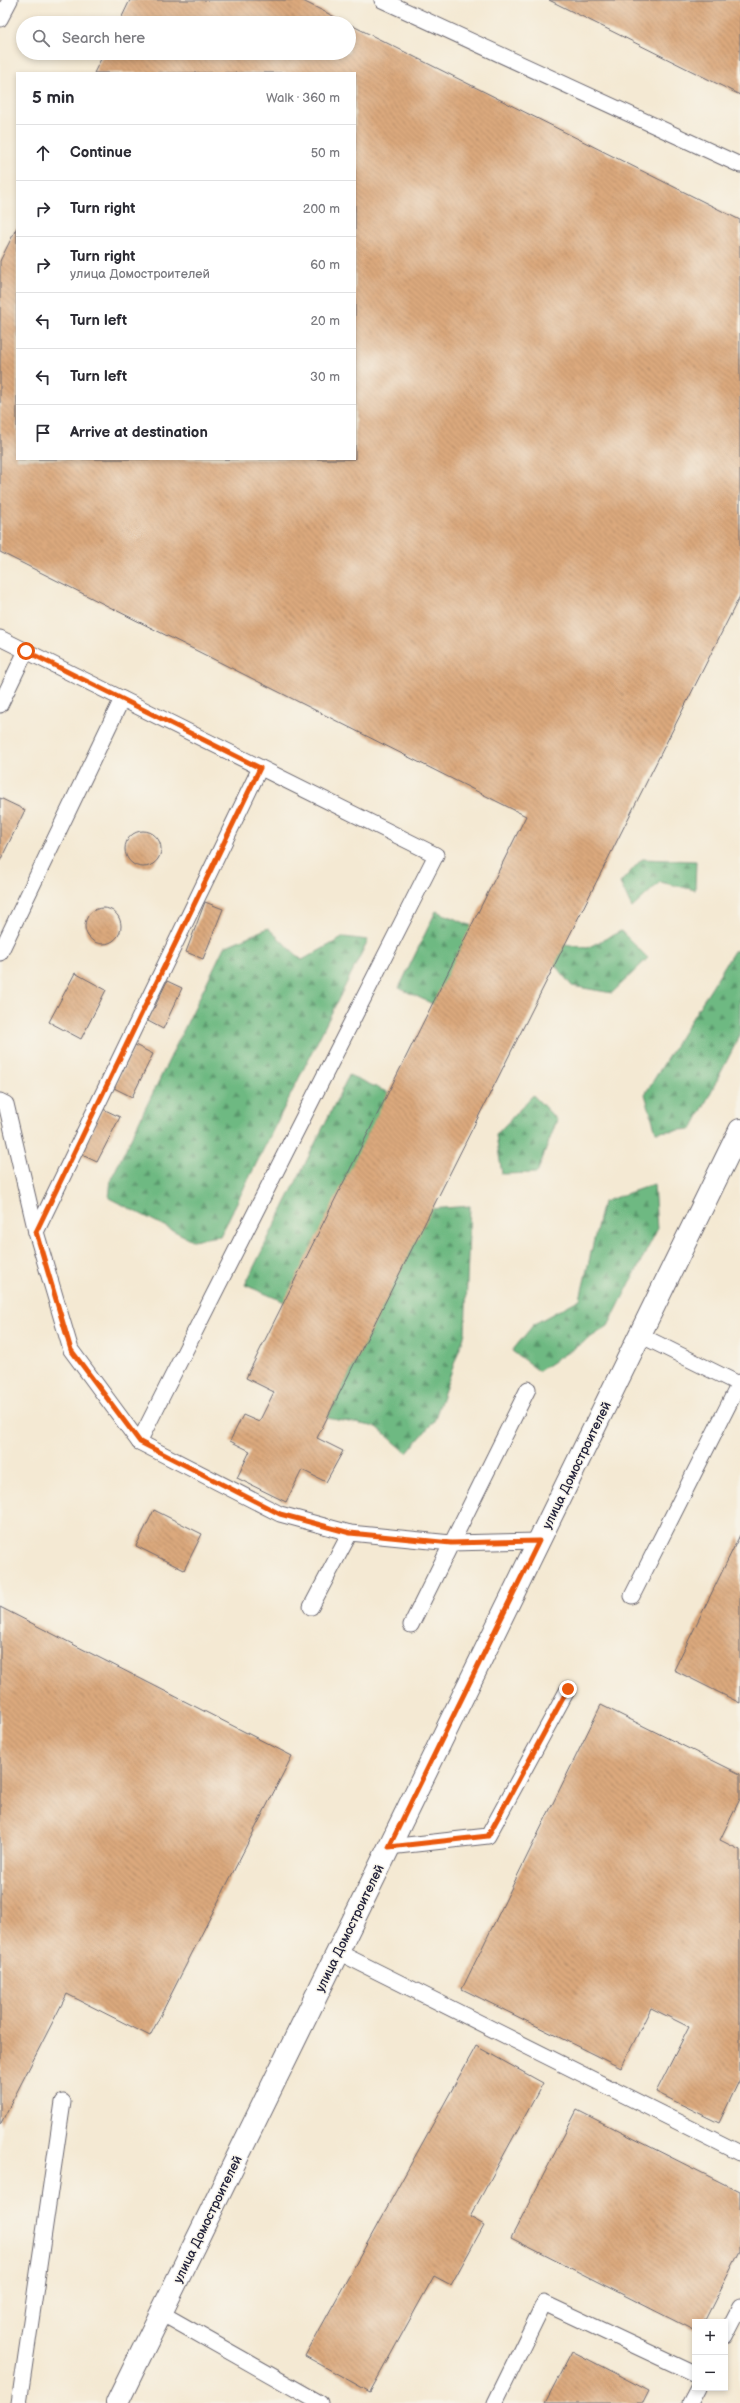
<!DOCTYPE html>
<meta charset="utf-8">
<style>
:root{--surface:#fff;--page:#f2f2f3;--text:#2b2b33;--muted:#7c7c81;--line:#e1e1e2}
body{margin:0;font-family:"Balsamiq Sans",sans-serif;background:var(--page);color:var(--text)}
.controls{position:absolute;right:12px;bottom:12px;display:grid;overflow:hidden;border-radius:0px;box-shadow:0 2px 6px #0003}
.controls button{width:36px;height:36px;display:grid;place-items:center;padding:0;border:0;border-bottom:1px solid var(--line);background:var(--surface);color:var(--text);font:20px sans-serif}
.stop{position:absolute;width:12px;height:12px;margin:-9px;border:3px solid #ea580c;border-radius:50%;background:#fff}
.stop.end{background:#ea580c;border-color:#fff;box-shadow:0 1px 4px #0008}
.list{margin:0;padding:0;list-style:none}
h2{display:flex;justify-content:space-between;align-items:center;height:52px;margin:0;padding:0 16px;font-size:17px}
h2 small{font-size:13px;font-weight:400;color:var(--muted)}
.list li{display:grid;grid-template-columns:26px 1fr auto;gap:12px;align-items:center;box-sizing:border-box;height:56px;padding:0 16px;border-top:1px solid var(--line)}
.list b{display:block;font-size:15px;white-space:nowrap}
.list p{margin:0;font-size:13px;white-space:nowrap;color:var(--muted)}
.list em{font-size:13px;font-style:normal;color:var(--muted)}
.icon{flex:none;width:22px;height:22px;fill:none;stroke:currentColor;stroke-width:2;stroke-linecap:round;stroke-linejoin:round}
.map{position:relative;flex:none;width:740px;height:2403px;overflow:hidden}
.search{position:absolute;background:var(--surface);box-shadow:0 2px 6px #0003;left:16px;top:16px;width:340px;height:44px;display:flex;align-items:center;gap:10px;box-sizing:border-box;padding:0 14px;border-radius:22px;color:var(--muted);font-size:15px}
.panel{position:absolute;background:var(--surface);box-shadow:0 2px 6px #0003;left:16px;top:72px;width:340px;height:388px;border-radius:0px}
.map>svg:first-child{display:block}
</style>
<div class="map">
<svg width="740" height="2403" viewBox="0 0 740 2403">
<defs>
<pattern id="forest-firs" width="22" height="20" patternUnits="userSpaceOnUse"><rect width="22" height="20" fill="#6eb982"/><path d="M5 1l3.5 6h-7zM16 11l3.5 6h-7z" fill="#5a966c"/></pattern>
<pattern id="building-back-hatch" width="6" height="6" patternUnits="userSpaceOnUse"><rect width="6" height="6" fill="#dba97d"/><path d="M-1 5l2 2M0 0l6 6M5-1l2 2" fill="none" stroke="#b18968"/></pattern>
</defs>
<rect width="100%" height="100%" fill="#f7f3e8"/>
<filter id="ink" filterUnits="userSpaceOnUse"><feTurbulence type="fractalNoise" baseFrequency=".025" numOctaves="2"/><feDisplacementMap in="SourceGraphic" scale="8" xChannelSelector="R" yChannelSelector="G"/><feConvolveMatrix kernelMatrix="1 2 1 2 8 2 1 2 1" color-interpolation-filters="sRGB"/></filter>
<filter id="wash" filterUnits="userSpaceOnUse"><feTurbulence type="fractalNoise" baseFrequency=".012" numOctaves="4" result="noise"/><feDisplacementMap in="SourceGraphic" scale="16" xChannelSelector="R" yChannelSelector="G"/><feGaussianBlur stdDeviation="0.9" result="paint"/><feColorMatrix in="noise" values="0 0 0 0 0 0 0 0 0 0 0 0 0 0 0 0 0 1.4 0 .05"/><feComposite in="paint" operator="in"/></filter>
<g filter="url(#wash)">
<rect width="100%" height="100%" fill="#f4e9d3"/>
<g fill="url(#forest-firs)" stroke="#486e5e">
<polygon points="642,859 696,861 695,890 660,882 632,908 620,883"/>
<polygon points="436,911 472,926 433,1004 399,988"/>
<polygon points="268,928 302,960 344,937 368,940 220,1236 192,1240 109,1198 111,1179 224,947"/>
<polygon points="621,931 648,958 612,993 572,986 554,964 565,944 587,948"/>
<polygon points="740,950 740,1035 692,1129 656,1132 645,1094 734,951"/>
<polygon points="349,1075 389,1093 285,1302 245,1285"/>
<polygon points="533,1095 557,1120 537,1173 502,1174 496,1135"/>
<polygon points="654,1184 657,1230 608,1326 539,1371 512,1351 534,1324 580,1299 603,1202"/>
<polygon points="470,1206 465,1333 434,1421 407,1453 377,1427 327,1418 431,1209"/>
</g>
<g id="blocks">
<g fill="url(#building-back-hatch)">
<polygon points="130,0 301,0 347,23 119,23"/>
<polygon points="549,0 740,0 740,95"/>
<polygon points="349,24 740,220 740,596 317,1438 343,1451 326,1482 302,1470 286,1502 237,1478 250,1451 230,1441 243,1415 259,1422 274,1392 246,1378 526,816 0,552 0,261 17,227 17,459 355,459 355,73 94,73 104,53 349,53"/>
<polygon points="0,798 25,810 0,861"/>
<circle cx="143" cy="849" r="18"/>
<polygon points="205,902 223,909 203,959 186,952"/>
<circle cx="103" cy="926" r="18"/>
<polygon points="75,973 106,990 81,1039 49,1022"/>
<polygon points="167,981 182,988 163,1029 148,1021"/>
<polygon points="135,1045 153,1054 132,1097 114,1088"/>
<polygon points="103,1109 120,1117 97,1162 80,1154"/>
<polygon points="154,1510 202,1534 184,1570 136,1546"/>
<polygon points="740,1535 740,1703 674,1670"/>
<polygon points="0,1607 292,1756 150,2036 67,1994 0,2125"/>
<polygon points="601,1705 740,1774 740,1799 720,1840 740,1850 740,2079 719,2123 656,2092 689,2027 651,2008 621,2068 462,1989"/>
<polygon points="476,2046 543,2083 470,2217 484,2225 451,2285 434,2276 370,2392 305,2356"/>
<polygon points="577,2110 740,2192 740,2251 704,2322 695,2322 695,2331 511,2238"/>
<polygon points="572,2351 649,2391 643,2403 545,2403"/>
</g>
</g>
</g>
<g filter="url(#ink)">
<use href="#blocks" fill-opacity="0" stroke="#6c6870" stroke-width="1"/>
<g fill="none" stroke-linecap="round" stroke-linejoin="round">
<defs>
<g id="service">
<polyline points="382,0 740,165"/>
<polyline points="0,19 10,0"/>
<polyline points="0,638 436,855 139,1442"/>
<polyline points="0,705 26,651"/>
<polyline points="0,953 122,699"/>
<polyline points="0,1101 6,1104 36,1232 71,1350 139,1442 280,1514 350,1533 451,1543 539,1541"/>
<polyline points="36,1232 260,768"/>
<polyline points="640,1335 739,1384"/>
<polyline points="632,1596 740,1382"/>
<polyline points="311,1607 350,1533"/>
<polyline points="411,1625 528,1389"/>
<polyline points="389,1847 488,1836 568,1689"/>
<polyline points="338,1952 740,2153"/>
<polyline points="161,2313 320,2403"/>
<polyline points="725,2336 740,2307"/>
<polyline points="19,2403 63,2102"/>
<polyline points="495,2403 544,2303 695,2374"/>
<polyline points="690,2403 698,2388"/>
</g>
<polyline id="minor" points="117,2403 740,1130"/>
</defs>
<use href="#service" stroke="#6c6870" stroke-width="17"/>
<use href="#minor" stroke="#6c6870" stroke-width="24"/>
<use href="#service" stroke="#fff" stroke-width="15"/>
<use href="#minor" stroke="#fff" stroke-width="22"/>
</g>
</g>
<g fill="none" stroke-linecap="round" stroke-linejoin="round" filter="url(#ink)">
<polyline stroke="#ea580c" stroke-width="5" points="26,651 260,768 36,1232 71,1350 140,1442 280,1514 350,1533 451,1543 539,1541 389,1847 488,1836 568,1689"/>
</g>
<g text-anchor="middle" stroke-width="3" stroke-linejoin="round" paint-order="stroke">
<g font-size="13" fill="#22223b" stroke="#f7f3e8">
<text transform="translate(576 1465) rotate(-64)" y="5">улица Домостроителей</text>
<text transform="translate(349 1928) rotate(-64)" y="5">улица Домостроителей</text>
<text transform="translate(207 2219) rotate(-64)" y="5">улица Домостроителей</text>
</g>
</g>
</svg>
<div class="controls">
<button>+</button>
<button>−</button>
</div>
<div class="stop" style="left:26px;top:651px"></div>
<div class="stop end" style="left:568px;top:1689px"></div>
<div class="search"><svg class="icon" aria-label="search" viewBox="0 0 24 24"><circle cx="10" cy="10" r="6"/><path d="M15 15l6 6"/></svg>Search here</div>
<section class="panel">
<h2>5 min<small>Walk · 360 m</small></h2>
<ul class="list">
<li><svg class="icon" aria-label="ahead" viewBox="0 0 24 24"><path d="M12 20V5M6 11l6-6 6 6"/></svg><div><b>Continue</b></div><em>50 m</em></li>
<li><svg class="icon" aria-label="right" viewBox="0 0 24 24"><path d="M7 20v-9h11M14 6l5 5-5 5"/></svg><div><b>Turn right</b></div><em>200 m</em></li>
<li><svg class="icon" aria-label="right" viewBox="0 0 24 24"><path d="M7 20v-9h11M14 6l5 5-5 5"/></svg><div><b>Turn right</b><p>улица Домостроителей</p></div><em>60 m</em></li>
<li><svg class="icon" aria-label="left" viewBox="0 0 24 24"><path d="M17 20v-9H6M10 6l-5 5 5 5"/></svg><div><b>Turn left</b></div><em>20 m</em></li>
<li><svg class="icon" aria-label="left" viewBox="0 0 24 24"><path d="M17 20v-9H6M10 6l-5 5 5 5"/></svg><div><b>Turn left</b></div><em>30 m</em></li>
<li><svg class="icon" aria-label="arrive" viewBox="0 0 24 24"><path d="M6 21V4h12l-3 4 3 4H6"/></svg><div><b>Arrive at destination</b></div></li>
</ul>
</section>
</div>
